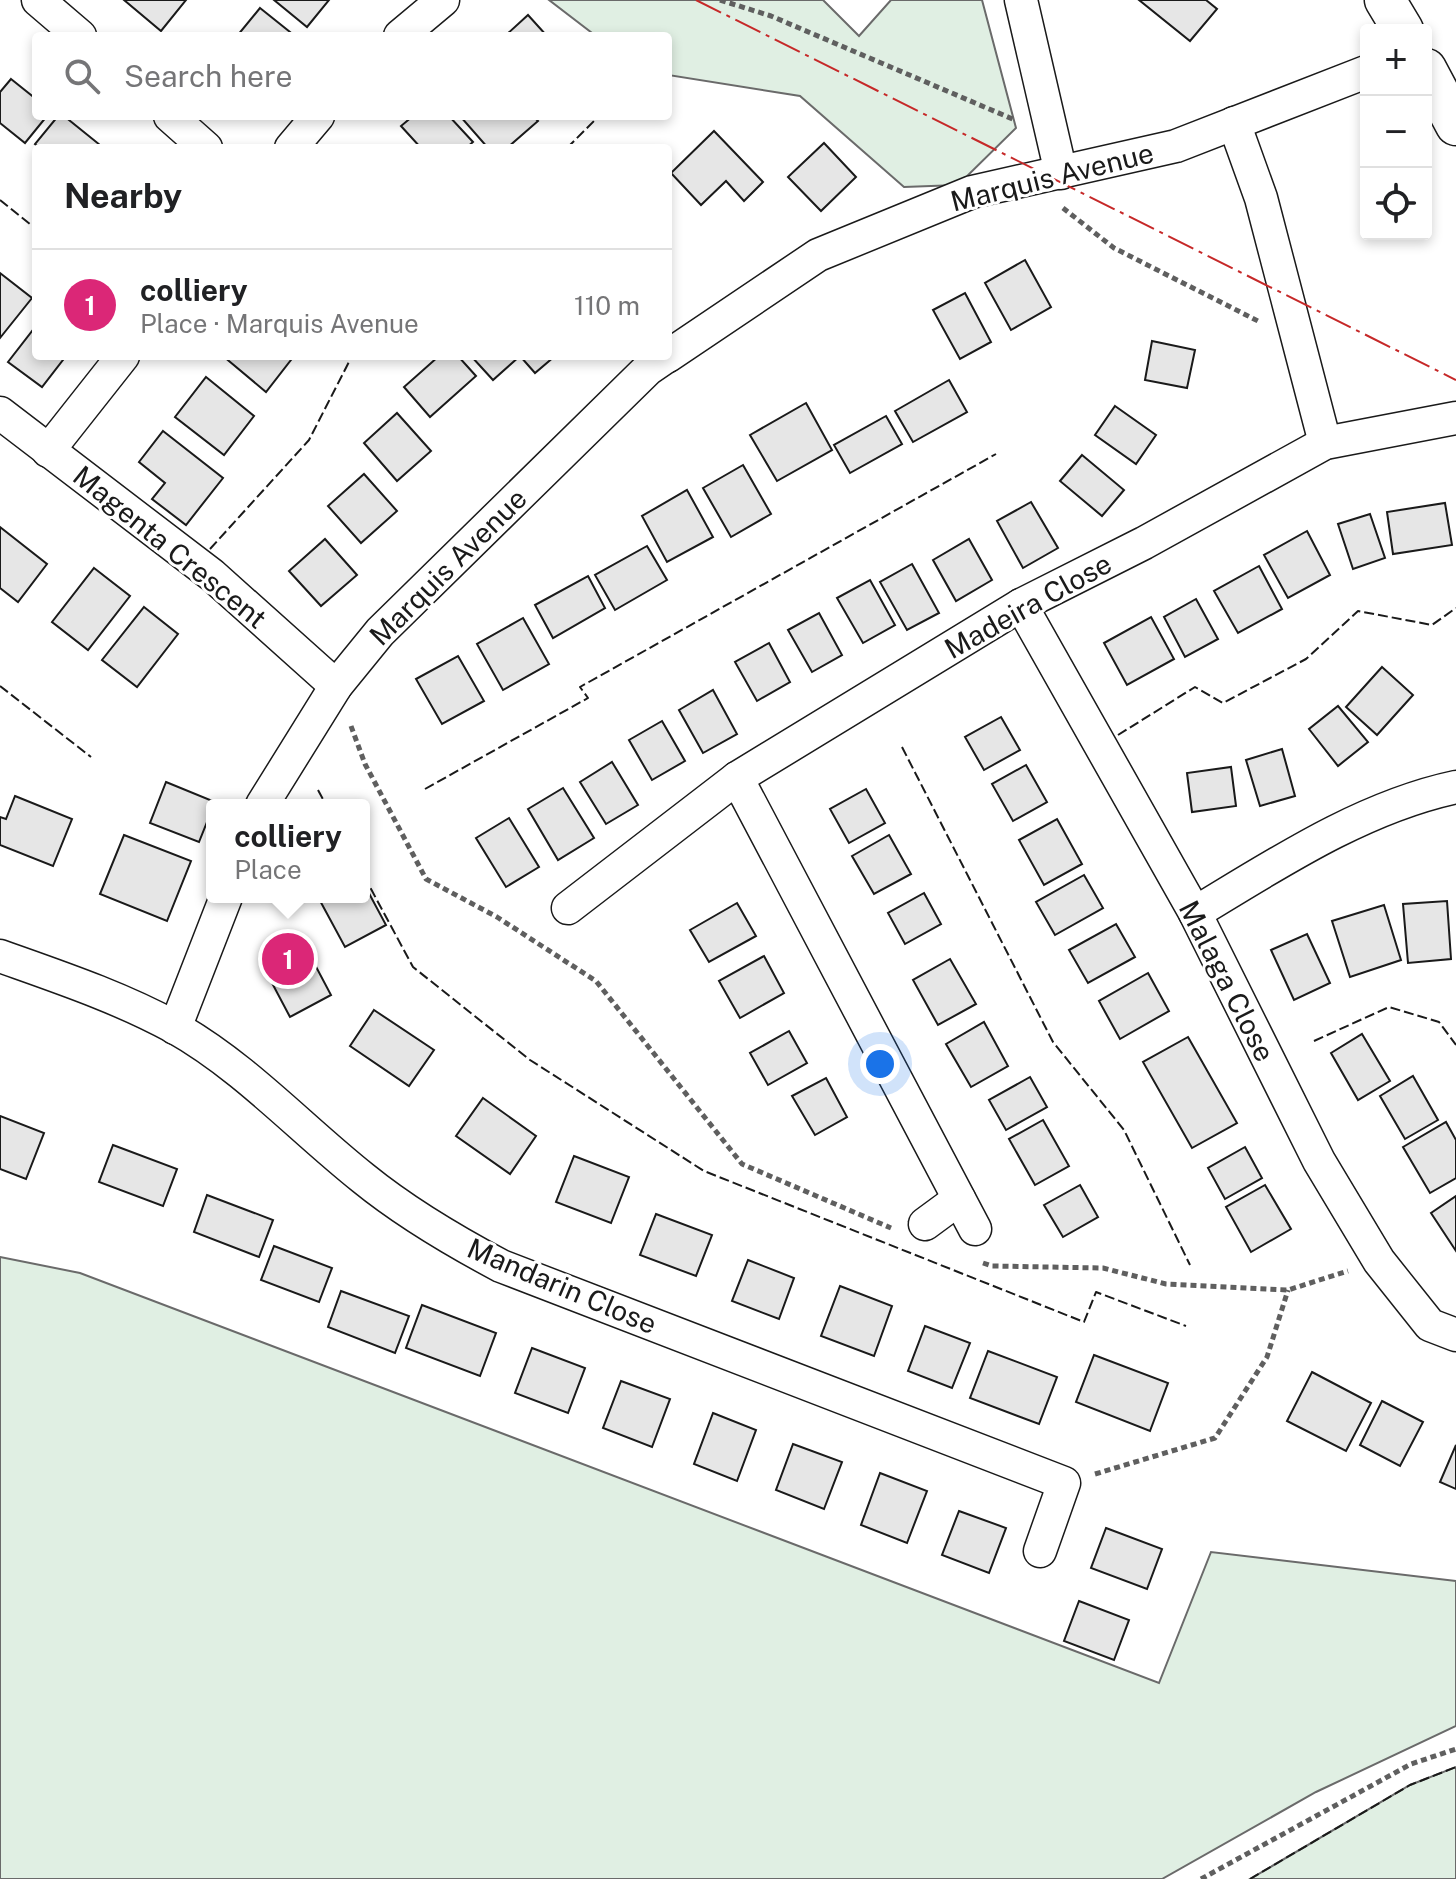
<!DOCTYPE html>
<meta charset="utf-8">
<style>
:root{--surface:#fff;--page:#f6f6f6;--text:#202124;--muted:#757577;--line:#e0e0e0;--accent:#db2777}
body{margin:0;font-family:"Public Sans",sans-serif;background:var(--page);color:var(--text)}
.controls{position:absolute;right:24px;top:24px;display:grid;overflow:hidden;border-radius:8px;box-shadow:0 4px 12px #0003}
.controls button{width:72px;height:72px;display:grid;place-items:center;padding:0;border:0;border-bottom:2px solid var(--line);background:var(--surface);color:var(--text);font:40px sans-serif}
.you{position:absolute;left:880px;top:1064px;width:28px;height:28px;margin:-20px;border:6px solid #fff;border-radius:50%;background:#1a73e8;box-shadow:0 0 0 12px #1a73e833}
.badge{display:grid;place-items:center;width:52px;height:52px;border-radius:50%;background:var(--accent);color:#fff;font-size:26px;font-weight:700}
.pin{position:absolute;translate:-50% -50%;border:4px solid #fff;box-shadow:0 2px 8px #0006}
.popup{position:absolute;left:206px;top:799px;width:164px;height:104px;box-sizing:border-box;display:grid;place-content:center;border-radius:8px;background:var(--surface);filter:drop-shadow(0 2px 6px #0005);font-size:26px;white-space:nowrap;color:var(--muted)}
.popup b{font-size:30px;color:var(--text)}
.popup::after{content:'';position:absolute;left:50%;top:100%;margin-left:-16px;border:16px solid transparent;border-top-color:var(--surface)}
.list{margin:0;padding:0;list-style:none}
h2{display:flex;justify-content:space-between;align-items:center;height:104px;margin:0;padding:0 32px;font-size:34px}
h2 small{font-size:26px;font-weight:400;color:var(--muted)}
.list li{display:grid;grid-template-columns:52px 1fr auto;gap:24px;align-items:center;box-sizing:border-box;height:112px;padding:0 32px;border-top:2px solid var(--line)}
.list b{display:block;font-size:30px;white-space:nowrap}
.list p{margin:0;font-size:26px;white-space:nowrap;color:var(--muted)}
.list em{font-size:26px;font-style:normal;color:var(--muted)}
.icon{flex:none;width:44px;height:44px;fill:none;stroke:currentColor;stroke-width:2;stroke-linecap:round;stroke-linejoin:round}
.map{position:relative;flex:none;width:1456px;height:1879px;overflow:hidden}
.search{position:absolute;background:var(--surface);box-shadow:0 4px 12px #0003;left:32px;top:32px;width:640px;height:88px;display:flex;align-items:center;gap:20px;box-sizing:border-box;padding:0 28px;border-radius:8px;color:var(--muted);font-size:30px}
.panel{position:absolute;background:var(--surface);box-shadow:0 4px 12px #0003;left:32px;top:144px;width:640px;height:216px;border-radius:8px}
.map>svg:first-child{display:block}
</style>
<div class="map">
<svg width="1456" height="1879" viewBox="0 0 1456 1879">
<rect width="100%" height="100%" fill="#fff"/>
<g fill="#e0efe3" stroke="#6a6a6a" stroke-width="2">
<polygon points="549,0 823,0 859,36 891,0 982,0 1016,128 958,185 904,187 800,96 668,75 668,36 596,36"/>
<polygon points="0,1257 80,1273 1159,1683 1211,1552 1456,1581 1456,1726 1316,1792 1162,1879 0,1879"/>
<polygon points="1456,1767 1456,1879 1250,1879 1410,1785"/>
</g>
<g fill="#e6e6e6" stroke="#1a1a1a" stroke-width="2">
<polygon points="124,0 186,0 161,31"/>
<polygon points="274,0 329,0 307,27"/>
<polygon points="1139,0 1206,0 1217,9 1190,41"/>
<polygon points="260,8 295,36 237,36"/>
<polygon points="528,15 547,36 505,36"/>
<polygon points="11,79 36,99 36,116 47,116 25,143 0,123 0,92"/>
<polygon points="58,116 64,116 100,145 97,148 40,148 35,144"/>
<polygon points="413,116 449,116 473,142 466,148 421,148 401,126"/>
<polygon points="460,116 533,116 538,121 507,148 488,148"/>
<polygon points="714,131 763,182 744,201 726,181 701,205 671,173"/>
<polygon points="824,143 856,177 821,211 788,177"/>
<polygon points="1025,260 1051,307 1011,330 985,283"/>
<polygon points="0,273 32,298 0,338"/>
<polygon points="965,293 991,342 960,359 933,310"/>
<polygon points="36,326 36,356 66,356 42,387 8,362"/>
<polygon points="1152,341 1195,350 1187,388 1145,380"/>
<polygon points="223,356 294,356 266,392"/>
<polygon points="439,356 458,356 476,376 430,417 404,387"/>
<polygon points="471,356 520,356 493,380"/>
<polygon points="520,356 555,356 535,373"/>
<polygon points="206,377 254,416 224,455 175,417"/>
<polygon points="949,380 967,412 913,442 895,411"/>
<polygon points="806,403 832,450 777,481 750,435"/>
<polygon points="1115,406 1156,435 1136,464 1095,435"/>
<polygon points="397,413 431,451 397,481 364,443"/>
<polygon points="886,416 902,444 850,473 834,445"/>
<polygon points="163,431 223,478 186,525 152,499 165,483 139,462"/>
<polygon points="1082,455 1124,490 1102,516 1060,481"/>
<polygon points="743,465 771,514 731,537 703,488"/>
<polygon points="364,474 397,511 361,543 328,506"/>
<polygon points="687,490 713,537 667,562 642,516"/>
<polygon points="1031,502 1058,548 1023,568 997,521"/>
<polygon points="1445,503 1452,545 1393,554 1387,512"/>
<polygon points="1370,514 1385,558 1353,569 1338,524"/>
<polygon points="0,527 47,564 18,602 0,588"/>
<polygon points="1307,531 1330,575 1288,598 1264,555"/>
<polygon points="325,539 357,575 321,606 289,571"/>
<polygon points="969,539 992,580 956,601 933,560"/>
<polygon points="647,546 667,580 615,610 595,575"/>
<polygon points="912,564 939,613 907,630 880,582"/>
<polygon points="1259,566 1282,609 1238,633 1214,591"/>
<polygon points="94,568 130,596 88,650 52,622"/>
<polygon points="588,576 605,608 553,638 535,605"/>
<polygon points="870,580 895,625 863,643 837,598"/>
<polygon points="1196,599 1218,639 1185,657 1164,617"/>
<polygon points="144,607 178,634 137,687 102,660"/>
<polygon points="819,613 842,655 812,672 788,630"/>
<polygon points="1151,617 1174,659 1127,685 1104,643"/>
<polygon points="523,618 549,664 503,690 477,644"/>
<polygon points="769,643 790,682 757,701 735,662"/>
<polygon points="458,656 484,701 442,724 416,679"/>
<polygon points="1382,667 1413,695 1377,735 1346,707"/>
<polygon points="713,690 737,734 703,753 679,710"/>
<polygon points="1338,706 1368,742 1338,766 1309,729"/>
<polygon points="1001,717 1020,750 984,770 965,737"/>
<polygon points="662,721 685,761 652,780 629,740"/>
<polygon points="1282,749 1295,796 1260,806 1246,760"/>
<polygon points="612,762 638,805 606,824 580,782"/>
<polygon points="1026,765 1047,802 1013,821 992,784"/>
<polygon points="1231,767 1236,806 1192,812 1187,773"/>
<polygon points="166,782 215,802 199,842 150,823"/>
<polygon points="563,788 594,838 558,860 528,809"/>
<polygon points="866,789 885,823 849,843 830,809"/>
<polygon points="15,796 72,819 53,866 0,845 0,817 6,819"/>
<polygon points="509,818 539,867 506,887 476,838"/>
<polygon points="1057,819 1082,864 1044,885 1019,840"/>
<polygon points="124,835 191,861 167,921 100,894"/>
<polygon points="889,835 911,874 874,894 852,856"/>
<polygon points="1084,875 1103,908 1055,935 1036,902"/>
<polygon points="364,884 386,925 345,947 318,897 364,897"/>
<polygon points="924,893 941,924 905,944 888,913"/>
<polygon points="1447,901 1451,959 1408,963 1403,904"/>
<polygon points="737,903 756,936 709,962 690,930"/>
<polygon points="1384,905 1401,960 1350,977 1332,921"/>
<polygon points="1116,924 1135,957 1088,983 1069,950"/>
<polygon points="1307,934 1330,983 1294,1000 1271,950"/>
<polygon points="304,944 331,995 290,1017 263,966"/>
<polygon points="764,956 784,993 740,1018 719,981"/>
<polygon points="950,959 976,1004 938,1025 913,980"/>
<polygon points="1148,973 1169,1011 1120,1039 1099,1001"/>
<polygon points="374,1010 434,1050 409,1086 350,1046"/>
<polygon points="984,1022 1008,1066 971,1087 946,1044"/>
<polygon points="789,1031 807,1063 768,1085 750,1053"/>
<polygon points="1362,1034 1390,1081 1358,1100 1331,1053"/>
<polygon points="1188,1037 1237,1123 1192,1148 1143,1062"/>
<polygon points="1413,1076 1438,1120 1405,1139 1380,1096"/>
<polygon points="1030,1077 1047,1107 1006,1130 989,1100"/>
<polygon points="826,1078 847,1117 815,1135 792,1096"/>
<polygon points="483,1098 536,1136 510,1174 456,1136"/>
<polygon points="0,1116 44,1133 26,1179 0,1169"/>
<polygon points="1043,1120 1069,1166 1035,1185 1009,1139"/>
<polygon points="1446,1122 1456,1140 1456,1178 1430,1193 1403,1147"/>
<polygon points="113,1145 177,1169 163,1206 99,1182"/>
<polygon points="1245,1147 1262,1178 1225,1199 1208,1168"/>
<polygon points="574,1156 629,1177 611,1223 556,1202"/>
<polygon points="1080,1185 1098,1217 1063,1237 1044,1205"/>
<polygon points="1265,1185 1291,1229 1251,1252 1226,1207"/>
<polygon points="207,1195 273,1220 259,1257 194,1232"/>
<polygon points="1456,1196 1456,1251 1431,1213"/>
<polygon points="656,1214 712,1235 696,1276 640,1255"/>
<polygon points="274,1246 332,1268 319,1302 261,1280"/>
<polygon points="748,1260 794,1278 779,1319 732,1301"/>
<polygon points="840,1286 892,1306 874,1356 821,1336"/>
<polygon points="341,1291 409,1316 395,1353 328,1327"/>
<polygon points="422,1305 496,1333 480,1376 406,1348"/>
<polygon points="925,1326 970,1343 952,1388 908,1371"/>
<polygon points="532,1348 585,1368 568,1413 515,1393"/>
<polygon points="988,1351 1057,1377 1039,1424 970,1398"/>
<polygon points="1094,1355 1168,1383 1150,1431 1076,1402"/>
<polygon points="1312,1372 1371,1403 1346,1451 1287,1421"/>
<polygon points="621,1381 670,1399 652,1447 603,1428"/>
<polygon points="1382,1401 1423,1422 1400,1466 1360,1445"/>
<polygon points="713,1413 756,1430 737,1481 694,1464"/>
<polygon points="793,1444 842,1462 824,1509 776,1490"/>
<polygon points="1456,1445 1456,1489 1440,1482"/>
<polygon points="880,1473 927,1491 907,1543 861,1525"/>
<polygon points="959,1511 1006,1528 989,1573 942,1555"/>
<polygon points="1106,1528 1162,1549 1147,1589 1091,1568"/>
<polygon points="1079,1601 1129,1620 1114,1660 1064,1641"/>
</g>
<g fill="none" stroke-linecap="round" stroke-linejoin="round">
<defs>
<g id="minor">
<polyline points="38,0 80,36"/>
<polyline points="1021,0 1061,173"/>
<polyline points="400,36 443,0"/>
<polyline points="170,116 206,148"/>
<polyline points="1234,123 1261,198 1325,443"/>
<polyline points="291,148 318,116"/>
<polyline points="668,356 818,255 972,192 1176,146 1366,72"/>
<polyline points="0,413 212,575 336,686"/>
<polyline points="48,451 123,356"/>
<polyline points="1021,605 1195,913 1319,1161 1379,1261 1430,1325 1456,1335"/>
<polyline points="737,778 975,1229"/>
<polyline points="262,805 336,686 380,632 648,369 667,356"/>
<polyline points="568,908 737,778 1021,605 1144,543 1325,443 1456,418"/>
<path d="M1195,913C1276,864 1362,807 1456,787"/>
<path d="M0,956C59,977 119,997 174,1027C245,1067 300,1128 363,1178C406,1213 452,1240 501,1266L1064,1483L1040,1551"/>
<polyline points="175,1028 226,897"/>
<polyline points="925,1224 959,1199"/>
</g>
<g id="tertiary">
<polyline points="1385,0 1403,30"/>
<polyline points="1426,69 1456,125"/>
</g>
</defs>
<use href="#minor" stroke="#1a1a1a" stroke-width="35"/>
<use href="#tertiary" stroke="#1a1a1a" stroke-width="43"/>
<g stroke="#5f5f5f" stroke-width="5" stroke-dasharray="6 4" stroke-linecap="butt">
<polyline points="720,0 771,16 1015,120"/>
<polyline points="1063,208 1114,248 1258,321"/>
<polyline points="351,726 365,764 426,879 497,917 596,981 742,1164 891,1228"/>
<polyline points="983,1263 992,1266 1103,1268 1166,1284 1288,1290 1348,1271"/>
<polyline points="1095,1474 1215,1438 1267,1357 1288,1290"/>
<polyline points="1201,1879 1411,1764 1456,1749"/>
</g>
<use href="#minor" stroke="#fff" stroke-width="32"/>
<use href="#tertiary" stroke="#fff" stroke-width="40"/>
<g stroke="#1a1a1a" stroke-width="2" stroke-dasharray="10 4" stroke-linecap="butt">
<polyline points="567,148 599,116"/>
<polyline points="0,200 36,229"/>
<polyline points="210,549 309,440 352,356"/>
<polyline points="0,686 91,757"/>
<polyline points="1118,735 1195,687 1223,703 1306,659 1358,611 1432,625 1456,608"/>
<polyline points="902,747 1053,1042 1124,1130 1190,1265"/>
<polyline points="425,789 588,698 580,687 996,454"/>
<polyline points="318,790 326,805"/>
<polyline points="364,876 413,967 530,1060 704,1171 1084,1322 1096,1292 1186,1326"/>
<polyline points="1314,1041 1389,1007 1439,1022 1456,1045"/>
<polyline points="1250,1879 1410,1785 1456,1767"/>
</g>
<polyline stroke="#c62828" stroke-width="2" stroke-dasharray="28 6 4 6" stroke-linecap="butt" points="696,0 1456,380"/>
</g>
<g text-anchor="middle" stroke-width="6" stroke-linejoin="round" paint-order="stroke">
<g font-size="28" fill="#1a1a1a" stroke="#fff">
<text transform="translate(1052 177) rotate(-14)" y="10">Marquis Avenue</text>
<text transform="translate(170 547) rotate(39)" y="10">Magenta Crescent</text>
<text transform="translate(448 567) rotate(-45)" y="10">Marquis Avenue</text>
<text transform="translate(1028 606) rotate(-29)" y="10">Madeira Close</text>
<text transform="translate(1227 981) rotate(63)" y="10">Malaga Close</text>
<text transform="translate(562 1286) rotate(23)" y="10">Mandarin Close</text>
</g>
</g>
</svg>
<div class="controls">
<button>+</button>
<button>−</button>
<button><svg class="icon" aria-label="locate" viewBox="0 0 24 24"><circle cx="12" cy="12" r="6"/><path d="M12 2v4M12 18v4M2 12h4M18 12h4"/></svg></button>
</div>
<div class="you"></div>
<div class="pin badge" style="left:288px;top:959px">1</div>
<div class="popup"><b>colliery</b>Place</div>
<div class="search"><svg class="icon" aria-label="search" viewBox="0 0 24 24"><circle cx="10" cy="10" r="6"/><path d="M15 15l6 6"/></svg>Search here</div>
<section class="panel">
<h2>Nearby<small></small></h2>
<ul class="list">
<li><span class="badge">1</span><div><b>colliery</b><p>Place · Marquis Avenue</p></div><em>110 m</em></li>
</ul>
</section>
</div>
